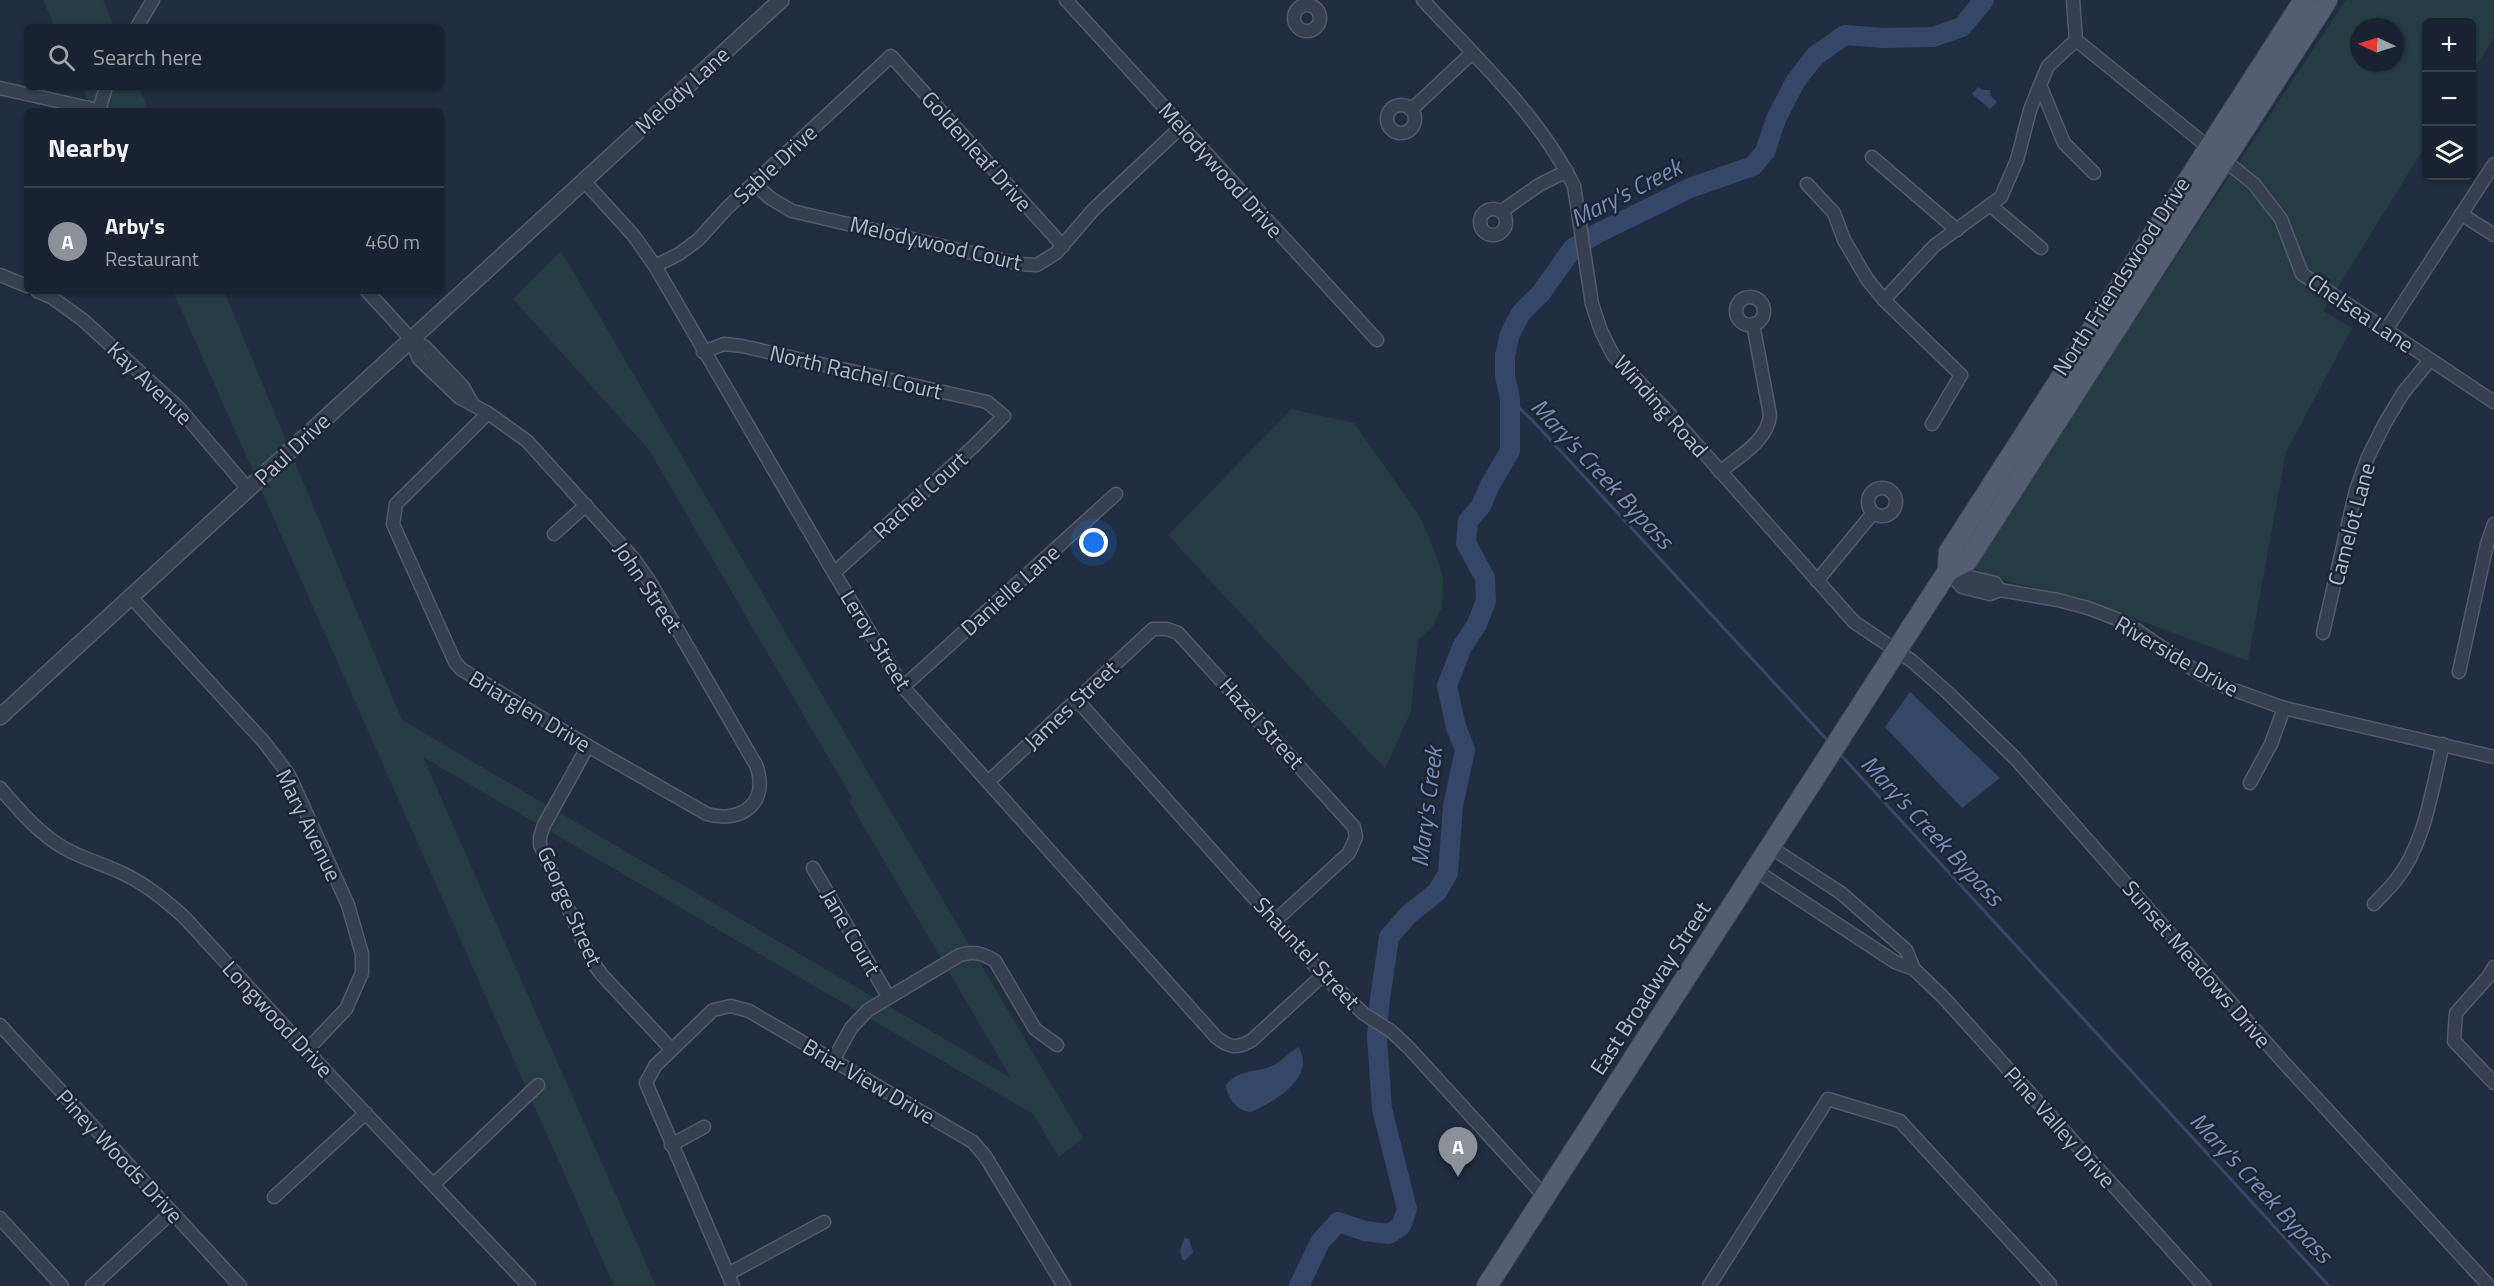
<!DOCTYPE html>
<meta charset="utf-8">
<style>
:root{--surface:#1a2231;--page:#272f3d;--text:#f1f3f6;--muted:#9fa4ab;--line:#383f4d;--accent:#8c9099}
body{margin:0;font-family:"Titillium Web",sans-serif;background:var(--page);color:var(--text)}
.controls{position:absolute;right:18px;top:18px;display:grid;overflow:hidden;border-radius:9px;box-shadow:0 2px 4px #0004}
.controls button{width:54px;height:54px;display:grid;place-items:center;padding:0;border:0;border-bottom:2px solid var(--line);background:var(--surface);color:var(--text);font:30px sans-serif}
.compass{position:absolute;left:2350px;top:18px;width:54px;height:54px;border-radius:50%;background:var(--surface);box-shadow:0 2px 4px #0004;rotate:274deg}
.you{position:absolute;left:1094px;top:543px;width:21px;height:21px;margin:-15px;border:4px solid #fff;border-radius:50%;background:#1a73e8;box-shadow:0 0 0 9px #1a73e833}
.badge{display:grid;place-items:center;width:39px;height:39px;border-radius:50%;background:var(--accent);color:#fff;font-size:20px;font-weight:700}
.pin{position:absolute;translate:-50% -50px;filter:drop-shadow(0 2px 3px #0008)}
.pin::after{content:'';position:absolute;top:32px;width:21px;height:18px;background:inherit;clip-path:polygon(0 0,100% 0,50% 100%)}
.list{margin:0;padding:0;list-style:none}
h2{display:flex;justify-content:space-between;align-items:center;height:78px;margin:0;padding:0 24px;font-size:26px}
h2 small{font-size:20px;font-weight:400;color:var(--muted)}
.list li{display:grid;grid-template-columns:39px 1fr auto;gap:18px;align-items:center;box-sizing:border-box;height:108px;padding:0 24px;border-top:2px solid var(--line)}
.list b{display:block;font-size:22px;white-space:nowrap}
.list p{margin:0;font-size:20px;white-space:nowrap;color:var(--muted)}
.list em{font-size:20px;font-style:normal;color:var(--muted)}
.icon{flex:none;width:33px;height:33px;fill:none;stroke:currentColor;stroke-width:2;stroke-linecap:round;stroke-linejoin:round}
.map{position:relative;flex:none;width:2494px;height:1286px;overflow:hidden}
.search{position:absolute;background:var(--surface);box-shadow:0 2px 4px #0004;left:24px;top:24px;width:420px;height:66px;display:flex;align-items:center;gap:15px;box-sizing:border-box;padding:0 21px;border-radius:9px;color:var(--muted);font-size:22px}
.panel{position:absolute;background:var(--surface);box-shadow:0 2px 4px #0004;left:24px;top:108px;width:420px;height:186px;border-radius:9px}
.map>svg:first-child{display:block}
</style>
<div class="map">
<svg width="2494" height="1286" viewBox="0 0 2494 1286">
<rect width="100%" height="100%" fill="#222d41"/>
<g fill="#253c42" fill-rule="evenodd">
<polygon points="43,0 103,0 114,27 55,27"/>
<path d="M2346,0H2494V37L2472,73V22H2426V145L2323,311L2352,328L2286,452L2248,661L2080,598L1980,575L1973,563ZM2359,27H2395V63H2359Z"/>
<polygon points="82,87 139,87 149,111 93,111"/>
<polygon points="561,251 1083,1138 1059,1157 1033,1114 423,757 656,1286 614,1286 173,291 224,291 402,720 1011,1078 849,801 852,798 649,450 513,299"/>
<polygon points="1292,409 1354,423 1420,517 1435,552 1443,577 1442,607 1433,626 1418,640 1411,711 1385,769 1168,535"/>
</g>
<g fill="#344769">
<polygon points="1978,87 1983,90 1990,90 1991,96 1997,102 1990,109 1972,94"/>
<polygon points="1910,692 2000,778 1962,808 1885,727"/>
<path d="M1299,1047C1301,1052 1304,1059 1303,1065C1300,1087 1269,1104 1251,1112C1238,1112 1227,1098 1226,1085C1238,1069 1256,1073 1272,1066C1282,1061 1289,1052 1299,1047Z"/>
<polygon points="1184,1238 1189,1239 1193,1252 1185,1261 1182,1259 1180,1251"/>
</g>
<g fill="none" stroke-linecap="round" stroke-linejoin="round">
<g stroke="#344769" stroke-width="3">
<polyline points="1510,399 1532,420 1828,741"/>
<polyline points="1839,753 2329,1286"/>
</g>
<polyline stroke="#344769" stroke-width="20" points="1299,1286 1320,1242 1338,1222 1365,1231 1389,1234 1401,1226 1407,1209 1382,1109 1377,1037 1379,1006 1389,937 1408,915 1437,892 1448,873 1453,806 1465,750 1456,727 1447,686 1462,647 1477,624 1486,601 1485,578 1466,543 1468,521 1481,506 1490,485 1510,451 1510,399 1505,376 1505,355 1510,334 1521,313 1541,293 1573,248 1596,234 1690,188 1753,166 1765,152 1776,119 1795,82 1815,56 1845,35 1883,38 1933,37 1962,27 1984,0"/>
<defs>
<g id="minor">
<polyline points="1066,0 1377,340"/>
<path d="M1423,0C1476,58 1539,115 1574,186L1592,304L1601,331L1613,355L1666,410L1854,622L1912,661L1947,692L2015,758L2286,1065L2489,1286"/>
<polyline points="2073,0 2076,40 2254,184 2281,219 2302,274 2494,402"/>
<circle cx="1307" cy="18" r="13"/>
<polyline points="137,27 153,0"/>
<polyline points="2076,40 2048,66 2040,85 2064,143 2094,173"/>
<polyline points="0,88 102,111"/>
<circle cx="1401" cy="119" r="14"/>
<polyline points="99,110 106,87"/>
<polyline points="1411,110 1472,53"/>
<polyline points="1872,157 1957,230"/>
<path d="M583,180L634,236L655,266L834,573L903,687L1216,1037C1229,1048 1237,1049 1252,1040L1323,975"/>
<polyline points="754,183 770,198 792,211 1019,264 1037,265 1056,253 1094,209 1181,127"/>
<polyline points="1807,184 1834,213 1844,240 1867,279 1884,300 1961,375 1932,424"/>
<polyline points="1990,205 2041,248"/>
<circle cx="1493" cy="222" r="13"/>
<polyline points="1502,211 1539,185 1567,171"/>
<polyline points="2461,214 2494,235"/>
<polyline points="655,266 679,254 698,240 727,208 891,56 1063,246"/>
<polyline points="0,275 27,286"/>
<polyline points="37,291 51,297 83,320 179,408 249,490"/>
<polyline points="367,291 410,338 425,347 463,387 472,403"/>
<circle cx="1750" cy="311" r="14"/>
<polyline points="1884,300 1934,246 2001,197 2017,160 2030,110 2040,85"/>
<polyline points="2386,330 2494,164"/>
<path d="M410,338L419,359L460,398L488,413L527,441L634,559L650,582L756,765C770,802 742,824 707,814L588,746L461,669L455,662L393,524L396,504L488,413"/>
<polyline points="703,352 724,344 742,346 987,402 1004,416 974,446 834,573"/>
<path d="M1720,472C1739,456 1767,442 1770,415L1753,324"/>
<circle cx="1882" cy="502" r="14"/>
<polyline points="554,534 586,505"/>
<polyline points="1948,571 1962,587 1990,594 2000,590 2058,600 2088,608 2117,619 2135,629 2199,673 2223,686 2284,708 2494,757"/>
<polyline points="1949,572 1995,583 2000,590"/>
<polyline points="1817,581 1873,513"/>
<polyline points="131,597 264,742 289,775 348,905 362,954 362,973 346,1009 307,1050"/>
<polyline points="2323,633 2356,490 2368,457 2385,423 2403,393 2430,360"/>
<polyline points="2459,672 2487,544 2494,524"/>
<polyline points="903,687 1116,494"/>
<polyline points="1077,700 1323,975 1364,1014 1391,1031 1409,1048 1545,1197"/>
<polyline points="588,746 544,825 540,837 540,845 591,960 602,975 671,1049"/>
<polyline points="989,781 1153,629 1167,629 1178,633 1354,827 1356,837 1349,853 1276,920"/>
<polyline points="2250,783 2271,744 2284,708"/>
<path d="M0,788C18,809 39,834 64,848C83,859 104,864 124,874C147,885 165,900 184,917L333,1079L529,1286"/>
<polyline points="1770,847 1841,893 1906,950 1914,969 1944,998 2204,1286"/>
<polyline points="813,868 888,996"/>
<polyline points="1755,870 1895,962 1914,969"/>
<path d="M2374,904C2381,896 2389,889 2396,880C2425,844 2432,789 2443,744"/>
<polyline points="2494,967 2488,977 2456,1013 2454,1041 2494,1083"/>
<polyline points="0,1025 240,1286"/>
<path d="M833,1061L851,1028L868,1010L960,955C974,951 982,953 995,961L1035,1029L1057,1045"/>
<polyline points="671,1145 704,1127"/>
<polyline points="434,1184 538,1085"/>
<polyline points="274,1197 366,1113"/>
<polyline points="0,1218 62,1286"/>
<polyline points="728,1274 824,1222"/>
<polyline points="92,1286 172,1212"/>
<polyline points="733,1286 646,1083 655,1066 713,1010 731,1006 749,1011 973,1142 985,1156 1064,1286"/>
<polyline points="1709,1286 1828,1099 1900,1121 2050,1284 2050,1286"/>
</g>
<path id="tertiary" d="M0,717C260,478 519,238 781,0"/>
<g id="primary">
<polyline points="1948,571 1949,552 2304,0"/>
<polyline points="1487,1286 1933,594 1948,571 1967,561 2327,0"/>
</g>
</defs>
<use href="#minor" stroke="#525a6b" stroke-width="15"/>
<use href="#tertiary" stroke="#525a6b" stroke-width="18"/>
<use href="#primary" stroke="#40485a" stroke-width="22"/>
<use href="#minor" stroke="#373f51" stroke-width="12"/>
<use href="#tertiary" stroke="#373f51" stroke-width="15"/>
<use href="#primary" stroke="#555e71" stroke-width="20"/>
</g>
<g text-anchor="middle" stroke-width="5" stroke-linejoin="round" paint-order="stroke">
<g font-size="22" fill="#b3bbcb" stroke="#1c2436">
<text transform="translate(682 90) rotate(-42)" y="8">Melody Lane</text>
<text transform="translate(977 151) rotate(48)" y="8">Goldenleaf Drive</text>
<text transform="translate(775 164) rotate(-43)" y="8">Sable Drive</text>
<text transform="translate(1221 170) rotate(48)" y="8">Melodywood Drive</text>
<text transform="translate(936 243) rotate(13)" y="8">Melodywood Court</text>
<text transform="translate(2121 276) rotate(-57)" y="8">North Friendswood Drive</text>
<text transform="translate(2361 313) rotate(34)" y="8">Chelsea Lane</text>
<text transform="translate(856 372) rotate(13)" y="8">North Rachel Court</text>
<text transform="translate(150 383) rotate(44)" y="8">Kay Avenue</text>
<text transform="translate(1661 406) rotate(48)" y="8">Winding Road</text>
<text transform="translate(292 449) rotate(-43)" y="8">Paul Drive</text>
<text transform="translate(920 495) rotate(-42)" y="8">Rachel Court</text>
<text transform="translate(2351 524) rotate(-75)" y="8">Camelot Lane</text>
<text transform="translate(648 587) rotate(56)" y="8">John Street</text>
<text transform="translate(1010 590) rotate(-42)" y="8">Danielle Lane</text>
<text transform="translate(876 640) rotate(58)" y="8">Leroy Street</text>
<text transform="translate(2177 656) rotate(30)" y="8">Riverside Drive</text>
<text transform="translate(1071 705) rotate(-43)" y="8">James Street</text>
<text transform="translate(530 711) rotate(31)" y="8">Briarglen Drive</text>
<text transform="translate(1262 723) rotate(48)" y="8">Hazel Street</text>
<text transform="translate(309 825) rotate(64)" y="8">Mary Avenue</text>
<text transform="translate(570 906) rotate(66)" y="8">George Street</text>
<text transform="translate(851 932) rotate(60)" y="8">Jane Court</text>
<text transform="translate(1307 953) rotate(47)" y="8">Shauntel Street</text>
<text transform="translate(2197 964) rotate(49)" y="8">Sunset Meadows Drive</text>
<text transform="translate(1650 988) rotate(-57)" y="8">East Broadway Street</text>
<text transform="translate(278 1019) rotate(47)" y="8">Longwood Drive</text>
<text transform="translate(869 1081) rotate(30)" y="8">Briar View Drive</text>
<text transform="translate(2060 1127) rotate(48)" y="8">Pine Valley Drive</text>
<text transform="translate(120 1156) rotate(47)" y="8">Piney Woods Drive</text>
</g>
<g font-size="24" font-style="italic" fill="#788eb5" stroke="#1c2436">
<text transform="translate(1626 193) rotate(-27)" y="8">Mary's Creek</text>
<text transform="translate(1602 474) rotate(47)" y="8">Mary's Creek Bypass</text>
<text transform="translate(1427 807) rotate(-83)" y="8">Mary's Creek</text>
<text transform="translate(1932 831) rotate(47)" y="8">Mary's Creek Bypass</text>
<text transform="translate(2261 1188) rotate(47)" y="8">Mary's Creek Bypass</text>
</g>
</g>
</svg>
<div class="controls">
<button>+</button>
<button>−</button>
<button><svg class="icon" aria-label="layers" viewBox="0 0 24 24"><path d="M12 4l9 5-9 5-9-5zM3 14l9 5 9-5"/></svg></button>
</div>
<svg class="compass" viewBox="-18 -18 36 36"><path d="M0-13l5 13h-10z" fill="#e53935"/><path d="M0 13l5-13h-10z" fill="#9fa4ab"/></svg>
<div class="you"></div>
<div class="pin badge" style="left:1458px;top:1177px">A</div>
<div class="search"><svg class="icon" aria-label="search" viewBox="0 0 24 24"><circle cx="10" cy="10" r="6"/><path d="M15 15l6 6"/></svg>Search here</div>
<section class="panel">
<h2>Nearby<small></small></h2>
<ul class="list">
<li><span class="badge">A</span><div><b>Arby's</b><p>Restaurant</p></div><em>460 m</em></li>
</ul>
</section>
</div>
